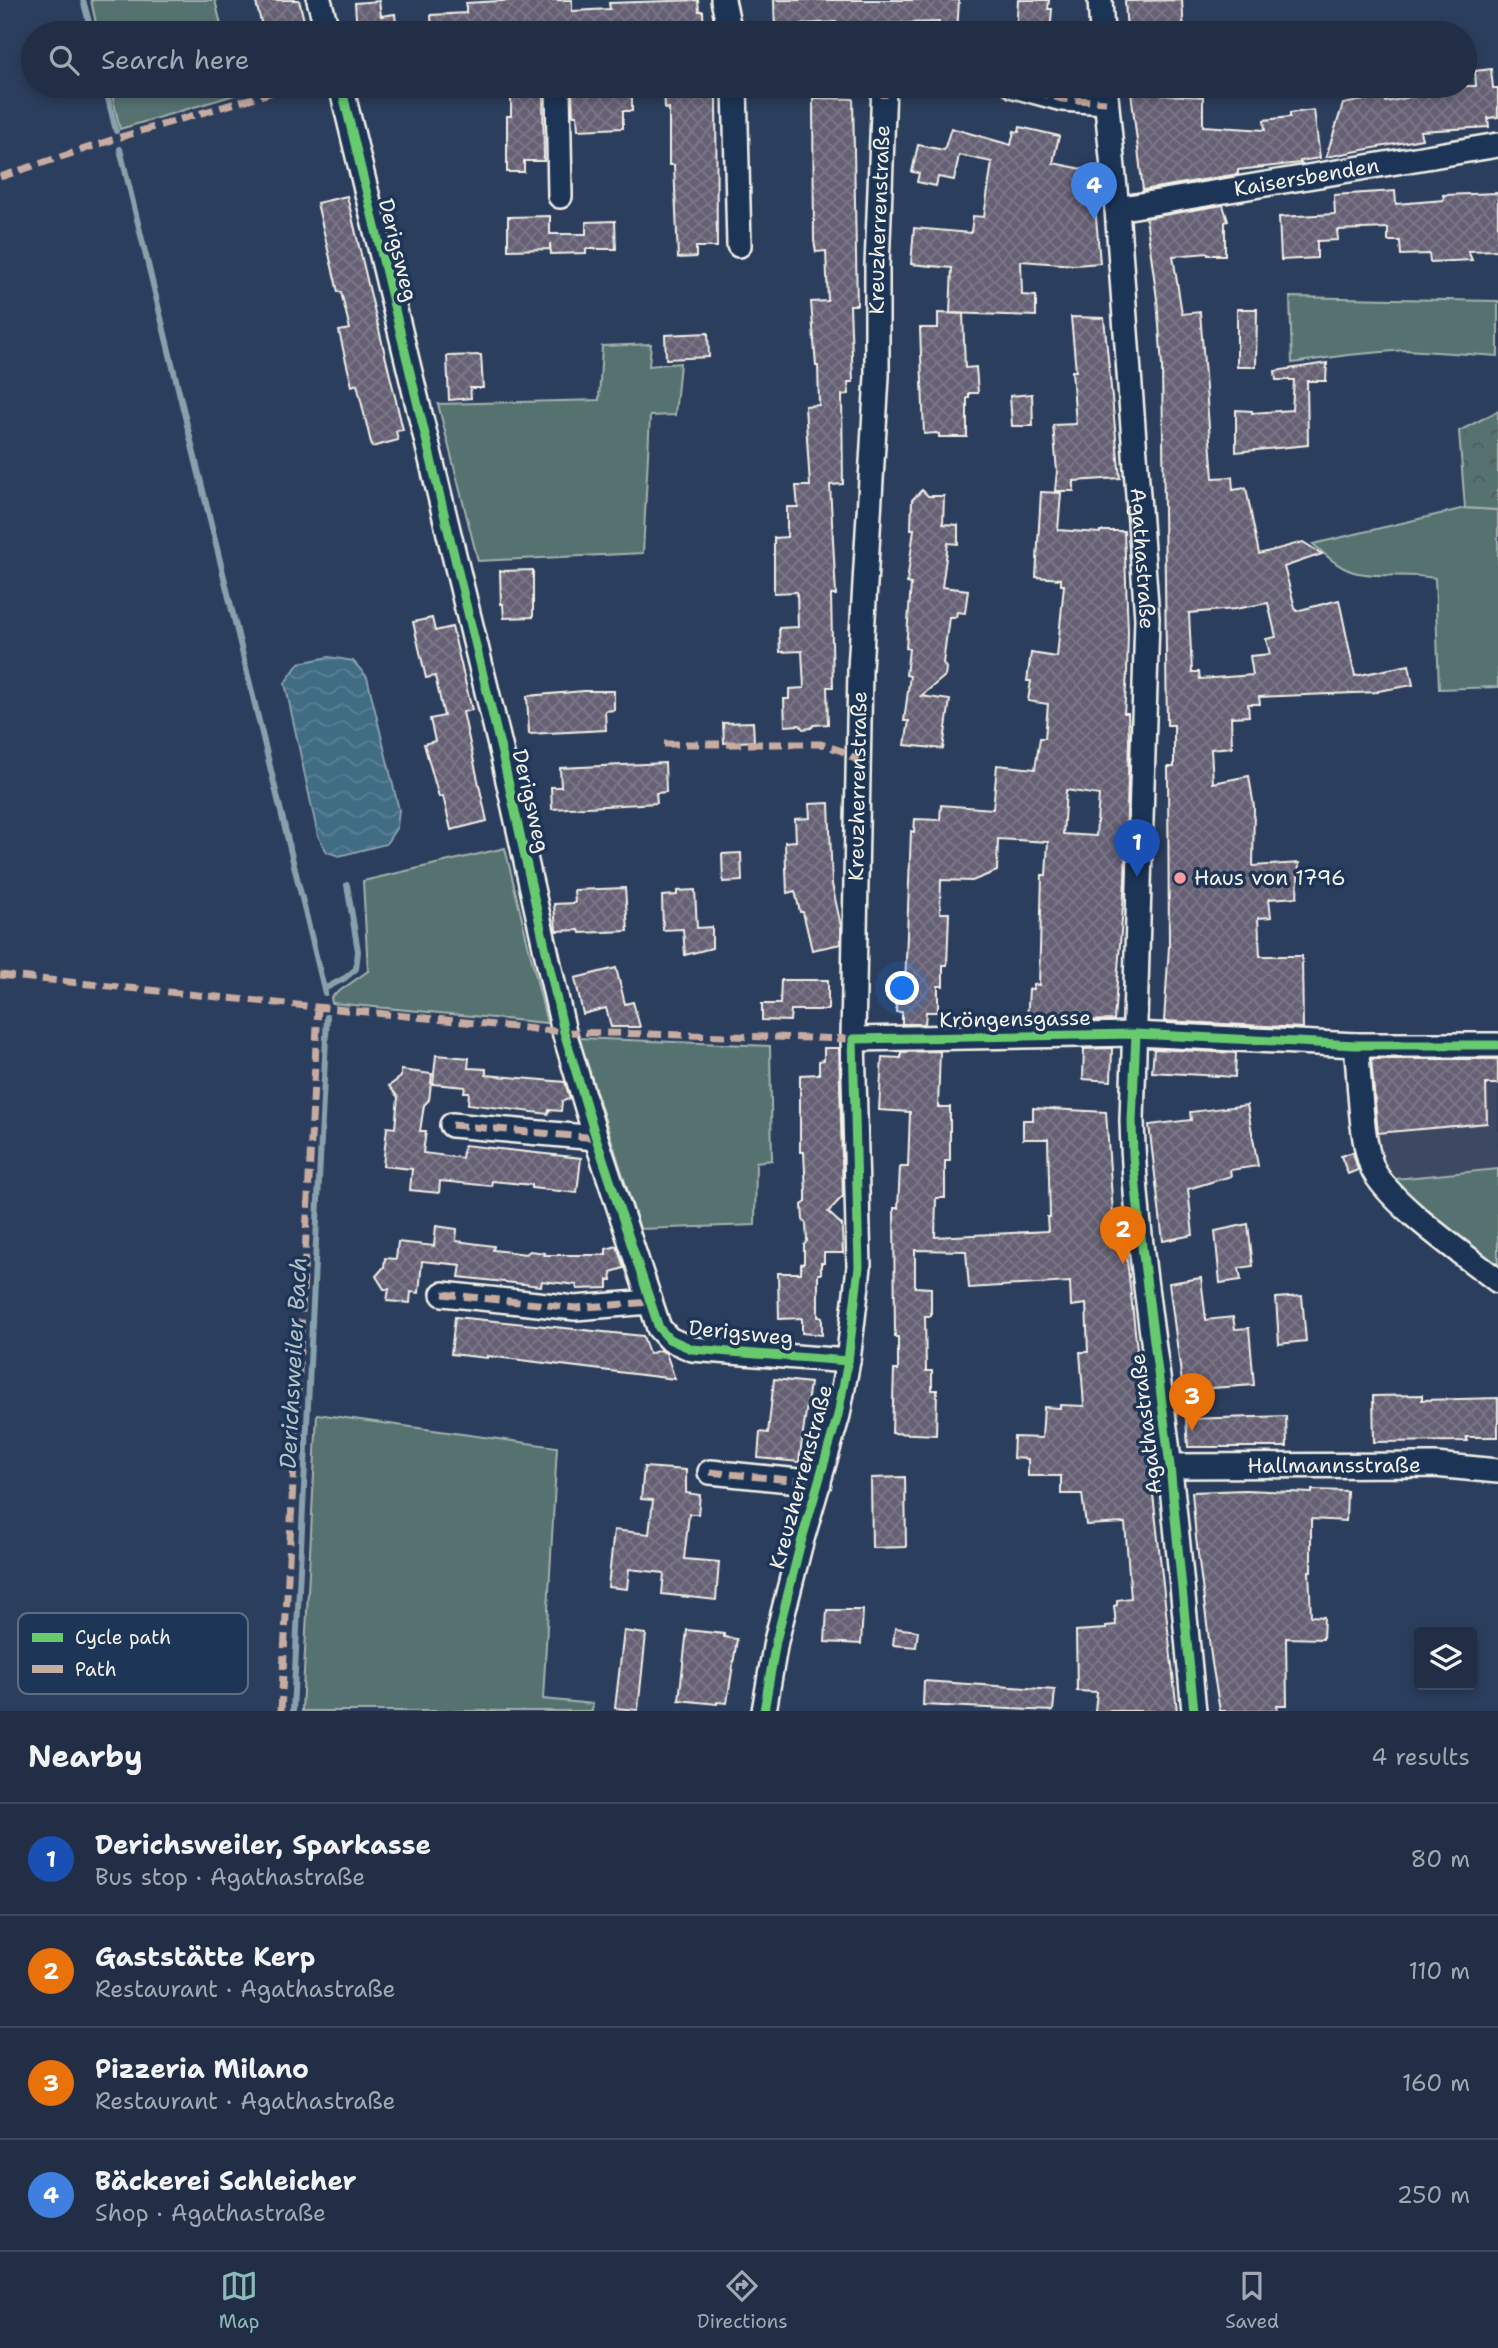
<!DOCTYPE html>
<meta charset="utf-8">
<style>
:root{--surface:#212e46;--page:#29364d;--text:#f1f3f6;--muted:#a2a8b3;--line:#3e4a5f;--accent:#8bbbb9}
body{margin:0;font-family:"Shantell Sans",sans-serif;background:var(--page);color:var(--text)}
.controls{position:absolute;right:21px;bottom:21px;display:grid;overflow:hidden;border-radius:7px;box-shadow:0 4px 10px #0003}
.controls button{width:63px;height:63px;display:grid;place-items:center;padding:0;border:0;border-bottom:2px solid var(--line);background:var(--surface);color:var(--text);font:35px sans-serif}
.you{position:absolute;left:903px;top:989px;width:24px;height:24px;margin:-18px;border:5px solid #fff;border-radius:50%;background:#1a73e8;box-shadow:0 0 0 10px #1a73e833}
.badge{display:grid;place-items:center;width:46px;height:46px;border-radius:50%;background:var(--accent);color:#fff;font-size:23px;font-weight:700}
.pin{position:absolute;translate:-50% -58px;filter:drop-shadow(0 2px 4px #0008)}
.pin::after{content:'';position:absolute;top:37px;width:24px;height:21px;background:inherit;clip-path:polygon(0 0,100% 0,50% 100%)}
.list{margin:0;padding:0;list-style:none}
h2{display:flex;justify-content:space-between;align-items:center;height:91px;margin:0;padding:0 28px;font-size:30px}
h2 small{font-size:23px;font-weight:400;color:var(--muted)}
.list li{display:grid;grid-template-columns:46px 1fr auto;gap:21px;align-items:center;box-sizing:border-box;height:112px;padding:0 28px;border-top:2px solid var(--line)}
.list b{display:block;font-size:26px;white-space:nowrap}
.list p{margin:0;font-size:23px;white-space:nowrap;color:var(--muted)}
.list em{font-size:23px;font-style:normal;color:var(--muted)}
.icon{flex:none;width:38px;height:38px;fill:none;stroke:currentColor;stroke-width:2;stroke-linecap:round;stroke-linejoin:round}
.map{position:relative;flex:none;width:1498px;height:1711px;overflow:hidden}
.search{position:absolute;background:var(--surface);box-shadow:0 4px 10px #0003;left:21px;right:21px;top:21px;height:77px;display:flex;align-items:center;gap:18px;box-sizing:border-box;padding:0 24px;border-radius:38px;color:var(--muted);font-size:26px}
.sheet{height:539px;background:var(--surface)}
nav{display:flex;justify-content:space-around;align-items:center;box-sizing:border-box;height:98px;border-top:2px solid var(--line);background:var(--surface);font-size:19px;color:var(--muted)}
nav a{display:grid;justify-items:center;gap:4px}
nav .on{color:var(--accent)}
.map>svg:first-child{display:block}
</style>
<div class="map">
<svg width="1498" height="1711" viewBox="0 0 1498 1711">
<defs>
<pattern id="forest-crowns" width="20" height="18" patternUnits="userSpaceOnUse" patternTransform="scale(1.75)"><rect width="20" height="18" fill="#547271"/><path d="M2 6a3 3 0 1 1 6 0M12 15a3 3 0 1 1 6 0" fill="none" stroke="#4e5b59"/></pattern>
<pattern id="water-waves" width="16" height="10" patternUnits="userSpaceOnUse" patternTransform="scale(1.75)"><rect width="16" height="10" fill="#406c84"/><path d="M0 5q4-4 8 0t8 0" fill="none" stroke="#5c8195"/></pattern>
<pattern id="building-cross-hatch" width="8" height="8" patternUnits="userSpaceOnUse" patternTransform="scale(1.75)"><rect width="8" height="8" fill="#666174"/><path d="M0 0l8 8M0 8l8-8" fill="none" stroke="#7c7888"/></pattern>
</defs>
<rect width="100%" height="100%" fill="#2c3e5d"/>
<filter id="ink" filterUnits="userSpaceOnUse"><feTurbulence type="fractalNoise" baseFrequency=".0143" numOctaves="2"/><feDisplacementMap in="SourceGraphic" scale="14" xChannelSelector="R" yChannelSelector="G"/><feConvolveMatrix kernelMatrix="1 2 1 2 8 2 1 2 1" color-interpolation-filters="sRGB"/></filter>
<g filter="url(#ink)">
<polygon fill="#3d4864" points="1498,1048 1498,1169 1384,1180 1360,1049"/>
<g fill="#547271" stroke="#a4b2ac" stroke-width="2">
<polygon points="91,0 215,0 223,33 98,33"/>
<polygon points="110,86 236,86 238,94 120,129"/>
<polygon points="1290,297 1498,301 1498,356 1405,350 1348,355 1292,363"/>
<polygon points="651,344 649,366 680,363 675,415 650,416 643,553 478,561 438,404 599,400 602,346"/>
<path d="M1465,508L1498,510V687L1439,689L1435,578C1409,573 1382,578 1358,573C1340,570 1326,555 1313,544Z"/>
<polygon points="505,848 547,1023 332,1003 331,997 368,971 363,881"/>
<polygon points="579,1038 770,1046 772,1160 756,1162 755,1225 640,1229"/>
<polygon points="1498,1169 1498,1275 1384,1180"/>
<polygon points="317,1414 557,1447 543,1699 593,1704 592,1711 302,1711"/>
</g>
<polygon fill="url(#forest-crowns)" stroke="#a4b2ac" stroke-width="2" points="1498,411 1498,510 1465,508 1459,431"/>
<polygon fill="url(#water-waves)" stroke="#88a1ac" stroke-width="2" points="329,657 353,661 367,677 399,810 397,827 386,844 339,856 327,852 318,836 285,683 299,663"/>
<g fill="none" stroke-linecap="round" stroke-linejoin="round">
<g stroke="#88a1ac" stroke-width="6">
<polyline points="83,0 92,33"/>
<polyline points="105,86 116,131"/>
<polyline points="120,149 325,993"/>
<polyline points="324,989 345,978 356,969 358,951 347,885"/>
<polyline points="293,1711 327,1017"/>
</g>
</g>
<g fill="url(#building-cross-hatch)" stroke="#f4f1e8" stroke-width="2" fill-rule="evenodd">
<polygon points="269,0 299,0 307,33 264,33 256,3"/>
<polygon points="517,0 572,0 572,11 610,9 609,3 698,0 699,11 703,11 704,33 432,33 431,15 466,13 466,3"/>
<polygon points="774,0 959,0 957,33 938,33 939,22 835,25 836,22 801,24 801,31 775,32"/>
<polygon points="1018,0 1049,0 1048,9 1052,9 1050,33 1016,33"/>
<polygon points="1182,0 1184,33 1127,33 1125,1"/>
<polygon points="379,1 381,16 395,14 397,33 357,33 355,3"/>
<polygon points="1491,69 1493,88 1498,88 1498,117 1488,118 1489,127 1420,131 1422,139 1326,157 1343,104 1384,96 1386,102 1420,95 1420,86 1476,86 1475,71"/>
<polygon points="664,86 705,86 705,89 716,89 717,247 696,247 696,257 678,258 674,165 669,165 669,108 665,109"/>
<polygon points="543,90 544,161 524,161 524,172 507,172 507,116 511,116 511,91"/>
<polygon points="1162,90 1163,95 1203,97 1203,126 1265,130 1264,120 1290,117 1290,113 1314,110 1320,158 1300,161 1301,163 1238,170 1238,174 1143,190 1131,92"/>
<polygon points="632,91 632,111 623,111 623,128 578,130 577,115 573,115 572,92"/>
<polygon points="813,98 853,99 857,305 850,305 853,382 848,382 849,394 842,395 843,484 830,485 836,595 831,595 833,687 827,687 828,724 814,725 811,728 803,729 800,725 785,726 784,699 789,699 789,689 804,688 802,651 780,652 779,628 798,627 797,592 774,593 774,538 787,537 787,507 798,507 796,486 810,486 805,406 819,405 818,366 816,366 811,302 828,301 826,251 816,252 814,241"/>
<polygon points="1020,127 1059,136 1053,163 1092,171 1100,263 1075,265 1021,261 1022,295 1036,296 1036,316 950,313 952,268 911,264 914,228 971,233 973,216 984,217 992,162 959,155 954,180 938,177 936,186 917,182 919,173 912,172 918,145 944,150 951,128 1011,145 1014,131 1019,132"/>
<polygon points="1395,191 1396,204 1444,200 1443,195 1498,193 1498,250 1468,251 1472,260 1430,262 1429,254 1401,255 1400,241 1388,241 1388,228 1337,230 1338,240 1317,241 1317,258 1281,260 1279,217 1335,214 1334,195"/>
<polygon points="347,196 403,430 396,431 398,440 372,447 357,384 352,386 344,353 339,331 350,329 341,292 338,292 317,203"/>
<path d="M1223,205L1228,221L1225,222V255H1208V253L1173,256L1182,314L1200,312L1213,478L1232,477L1233,490L1246,488L1259,554L1303,542L1322,554L1284,567L1296,611L1339,600L1355,676L1409,665L1413,685L1378,691V692L1259,697L1260,704H1248L1249,716L1231,717L1232,747L1211,749L1213,783L1249,776L1254,807L1253,866L1299,863L1297,897L1269,899L1271,917L1258,918L1260,956H1302L1303,1028L1164,1021L1169,947L1168,767H1174V725H1167L1162,366L1157,299L1146,218ZM1268,603L1276,637L1266,639L1270,654L1250,656L1253,675L1200,679L1199,672H1192L1189,613L1235,609Z"/>
<polygon points="550,216 550,234 586,234 586,222 615,221 616,249 586,249 586,253 551,254 550,243 550,249 508,250 508,217"/>
<polygon points="1237,309 1257,309 1256,367 1237,367"/>
<polygon points="938,313 963,314 965,368 976,367 978,393 969,393 969,398 967,398 967,437 939,437 939,434 936,433 924,434 920,328 938,328"/>
<polygon points="1071,317 1104,318 1120,478 1074,481 1074,491 1055,491 1057,471 1053,425 1076,424 1072,371 1076,371"/>
<polygon points="708,333 709,357 666,359 665,335"/>
<polygon points="481,355 483,388 470,388 471,398 449,400 447,356"/>
<polygon points="1327,363 1326,381 1307,381 1308,445 1236,452 1236,410 1252,411 1252,413 1292,410 1294,380 1276,380 1275,371"/>
<polygon points="1032,394 1033,426 1012,426 1010,396"/>
<polygon points="922,490 928,496 944,496 943,524 958,525 958,544 948,543 942,587 968,590 965,613 957,612 956,617 949,617 943,663 946,668 945,676 921,696 950,700 943,749 905,745 909,721 904,721 910,676 906,675 909,649 906,648 911,584 907,583 914,529 911,529 912,500"/>
<path d="M1041,492L1061,493L1058,530L1100,533V531H1124L1128,631L1127,674L1124,713H1128L1129,740L1125,881L1114,1020L1027,1022L1029,989H1033V984L1039,985L1042,875H1046L1048,842L998,839L997,871L972,881L941,880L940,913H949L947,965H943V986H938V1012H926L925,1024H902V1012H896V999L899,995V986H905L911,831L914,832L915,819L940,820L941,805L993,809L997,765L1035,769L1040,738H1045L1048,704L1028,701L1031,681H1027L1031,653L1057,657L1064,585H1061V579L1036,577ZM1066,790L1099,795L1096,836L1063,834Z"/>
<polygon points="533,570 533,617 504,618 503,604 501,604 500,571"/>
<polygon points="432,618 435,631 452,627 472,710 463,712 487,821 451,830 443,796 439,797 424,744 435,741 430,719 444,716 435,676 426,678 413,622"/>
<polygon points="584,691 614,691 614,710 605,711 606,730 529,734 527,696"/>
<polygon points="753,722 754,741 724,743 723,723"/>
<polygon points="665,763 666,792 656,793 657,803 552,809 551,787 561,787 560,768"/>
<polygon points="829,803 832,884 841,926 841,944 812,950 803,912 800,912 795,891 787,893 785,842 796,841 795,819 810,818 809,804"/>
<polygon points="741,853 742,881 723,882 722,854"/>
<polygon points="625,888 628,931 580,933 579,930 556,931 554,904 575,903 574,890"/>
<polygon points="695,890 697,928 712,927 712,948 685,955 683,929 663,930 662,896 677,895 677,891"/>
<polygon points="616,968 625,1004 633,1002 640,1027 611,1027 606,1008 583,1014 575,978"/>
<polygon points="781,980 828,980 828,1010 791,1010 790,1021 762,1020 762,1004 780,1004"/>
<polygon points="824,1048 839,1048 843,1196 828,1212 842,1225 843,1253 824,1253 824,1263 821,1263 821,1274 818,1274 818,1317 822,1317 822,1335 802,1333 802,1318 779,1319 778,1273 801,1273 801,1264 804,1263 804,1245 807,1241 806,1224 803,1220 802,1205 806,1202 806,1192 804,1152 800,1152 800,1075 819,1074 819,1061 824,1060"/>
<polygon points="1112,1048 1111,1081 1083,1079 1084,1049"/>
<polygon points="1154,1049 1236,1053 1235,1077 1152,1072"/>
<polygon points="940,1051 938,1107 950,1107 950,1161 945,1161 945,1198 936,1198 935,1237 1048,1231 1047,1217 1050,1217 1048,1139 1023,1139 1023,1120 1033,1120 1033,1108 1106,1112 1113,1213 1119,1213 1120,1229 1123,1229 1129,1277 1177,1711 1095,1711 1097,1692 1077,1691 1076,1631 1106,1629 1106,1626 1116,1625 1114,1606 1117,1605 1117,1600 1131,1598 1125,1523 1086,1525 1082,1494 1061,1494 1061,1476 1028,1476 1028,1459 1013,1458 1014,1437 1042,1438 1044,1407 1060,1408 1060,1405 1084,1406 1080,1352 1088,1352 1086,1304 1071,1306 1070,1282 969,1288 966,1251 915,1250 915,1287 931,1288 931,1316 925,1316 926,1371 932,1371 932,1390 937,1390 936,1435 892,1433 894,1370 898,1370 898,1337 895,1337 894,1208 898,1208 900,1167 908,1167 910,1112 879,1110 882,1057 901,1058 901,1052"/>
<polygon points="436,1055 469,1058 468,1068 486,1069 486,1075 565,1082 570,1099 562,1101 561,1111 549,1110 548,1114 468,1104 469,1092 464,1092 465,1087 433,1084"/>
<polygon points="1371,1059 1498,1059 1498,1084 1486,1084 1487,1123 1378,1133"/>
<polygon points="401,1070 432,1074 429,1100 424,1105 420,1131 426,1131 423,1153 462,1158 464,1145 581,1158 577,1193 532,1188 532,1185 492,1181 491,1186 440,1181 439,1193 410,1190 412,1169 383,1166 387,1127 395,1128 398,1097 389,1086 401,1077"/>
<polygon points="1247,1105 1258,1166 1230,1170 1231,1176 1188,1189 1193,1235 1163,1241 1149,1125 1191,1120 1190,1112"/>
<polygon points="1353,1152 1358,1170 1348,1174 1341,1156"/>
<polygon points="1248,1224 1253,1266 1239,1268 1241,1280 1220,1283 1215,1231"/>
<polygon points="436,1226 457,1229 456,1241 494,1246 493,1250 526,1254 530,1251 545,1253 544,1255 606,1255 606,1249 617,1246 624,1268 611,1272 612,1280 608,1280 608,1288 577,1289 577,1285 542,1281 541,1286 459,1277 461,1265 422,1261 419,1293 411,1292 410,1303 387,1301 389,1289 384,1289 376,1276 384,1267 385,1258 396,1259 398,1242 434,1246"/>
<polygon points="1201,1278 1206,1320 1233,1317 1235,1329 1249,1328 1254,1385 1183,1390 1169,1283"/>
<polygon points="1302,1296 1306,1341 1279,1344 1276,1298"/>
<polygon points="455,1317 643,1336 649,1354 660,1350 666,1353 675,1379 487,1356 487,1358 451,1354"/>
<polygon points="774,1379 810,1383 799,1462 758,1458 760,1432 768,1433"/>
<polygon points="1422,1395 1422,1400 1498,1398 1498,1437 1466,1437 1467,1441 1374,1442 1373,1396"/>
<polygon points="1286,1416 1287,1447 1188,1447 1186,1419"/>
<polygon points="644,1467 686,1470 686,1493 700,1495 698,1514 689,1514 684,1559 719,1562 716,1600 662,1594 664,1573 629,1569 627,1589 608,1587 614,1530 649,1534 653,1500 641,1499"/>
<polygon points="905,1477 906,1547 872,1548 871,1478"/>
<polygon points="1245,1490 1312,1493 1312,1490 1347,1491 1346,1521 1311,1519 1311,1571 1309,1571 1311,1616 1324,1617 1323,1639 1286,1638 1287,1705 1277,1705 1278,1711 1220,1711 1212,1663 1196,1538 1192,1492"/>
<polygon points="827,1610 863,1610 861,1644 825,1642"/>
<polygon points="895,1628 918,1631 916,1647 893,1645"/>
<polygon points="687,1630 724,1634 724,1637 737,1639 727,1703 717,1702 717,1704 679,1700"/>
<polygon points="624,1631 646,1634 638,1710 615,1708"/>
<polygon points="924,1681 1055,1690 1053,1711 923,1705"/>
</g>
<g fill="none" stroke-linecap="round" stroke-linejoin="round">
<defs>
<g id="street">
<polyline points="319,0 328,33"/>
<polyline points="723,0 730,33"/>
<polyline points="1100,0 1102,33"/>
<polyline points="341,86 503,758 564,1032 596,1138 659,1328 669,1339 692,1349 848,1361"/>
<polyline points="558,86 560,196"/>
<polyline points="735,86 739,245"/>
<polyline points="1014,86 1062,99 1106,102"/>
<path id="s1" d="M1105,86L1117,209L1147,618L1132,1121C1135,1226 1152,1331 1166,1435C1177,1526 1185,1619 1194,1711"/>
<path id="s2" d="M1117,209L1498,145"/>
<polyline points="853,1039 1136,1034 1356,1045 1498,1045"/>
<path d="M1356,1045C1360,1079 1360,1135 1372,1167C1386,1201 1466,1256 1498,1281"/>
<polyline points="452,1125 596,1138"/>
<polyline points="443,1294 575,1308 650,1302"/>
<path id="s3" d="M1170,1466L1435,1465L1498,1471"/>
<polyline points="710,1472 819,1483"/>
<path id="s4" d="M764,1711L776,1641L800,1546L838,1415L848,1361L859,1267L853,1039L860,670L877,376V267L884,86"/>
</g>
</defs>
<use href="#street" stroke="#f4f1e8" stroke-width="28"/>
<use href="#street" stroke="#1d3557" stroke-width="23"/>
<g stroke="#c7aca2" stroke-width="7" stroke-dasharray="14 7" stroke-linecap="butt">
<polyline points="1014,86 1062,99 1106,102"/>
<polyline points="884,98 884,86"/>
<polyline points="0,177 124,136 293,86"/>
<polyline points="664,744 821,744 842,751 858,761"/>
<polyline points="0,975 564,1032 853,1039"/>
<polyline points="452,1125 596,1138"/>
<polyline points="443,1294 575,1308 650,1302"/>
<polyline points="710,1472 819,1483"/>
<polyline points="281,1711 318,1007"/>
</g>
<defs>
<g id="cycleway">
<polyline points="341,86 503,758 564,1032 596,1138 659,1328 669,1339 692,1349 848,1361"/>
<polyline points="1136,1034 1132,1121 1133,1156 1142,1247 1170,1466 1194,1711"/>
<polyline points="764,1711 776,1641 800,1546 838,1415 848,1361 859,1267 853,1039 1136,1034 1356,1045 1498,1045"/>
</g>
</defs>
<use href="#cycleway" stroke="#1d3557" stroke-width="13"/>
<use href="#cycleway" stroke="#67ca6e" stroke-width="9"/>
</g>
</g>
<circle fill="#ff9aa2" stroke="#1d3557" stroke-width="2.5" cx="1180" cy="878" r="7"/>
<g text-anchor="middle" stroke-width="7" stroke-linejoin="round" paint-order="stroke">
<g font-size="21" fill="#f4f1e8" stroke="#1d3557">
<text dy="7" stroke="none"><textPath href="#s2" startOffset="192">Kaisersbenden</textPath></text>
<text dy="7" stroke="none"><textPath href="#s4" startOffset="1503">Kreuzherrenstraße</textPath></text>
<text transform="translate(398 250) rotate(76)" y="7">Derigsweg</text>
<text dy="7" stroke="none"><textPath href="#s1" startOffset="474">Agathastraße</textPath></text>
<text dy="7" stroke="none"><textPath href="#s4" startOffset="936">Kreuzherrenstraße</textPath></text>
<text transform="translate(531 801) rotate(77)" y="7">Derigsweg</text>
<text transform="translate(1015 1019) rotate(-1)" y="7">Kröngensgasse</text>
<text transform="translate(741 1333) rotate(6)" y="7">Derigsweg</text>
<text transform="translate(1146 1424) rotate(-97)" y="7">Agathastraße</text>
<text dy="7" stroke="none"><textPath href="#s3" startOffset="164">Hallmannsstraße</textPath></text>
<text transform="translate(801 1477) rotate(-75)" y="7">Kreuzherrenstraße</text>
</g>
<g font-size="21" fill="#f4f1e8" stroke="#1d3557" text-anchor="start">
<text x="1194" y="885">Haus von 1796</text>
</g>
<g font-size="23" font-style="italic" fill="#b5c2c5" stroke="#1d3557">
<text transform="translate(293 1363) rotate(-87)" y="8">Derichsweiler Bach</text>
</g>
</g>
<rect x="18" y="1613" width="230" height="81" rx="10" fill="#1d3557" stroke="#5e6d82" stroke-width="2"/>
<rect x="32" y="1633" width="31" height="9" fill="#67ca6e"/>
<rect x="32" y="1665" width="31" height="8" fill="#c7aca2"/>
<g font-size="19" fill="#f4f1e8">
<text x="75" y="1644">Cycle path</text>
<text x="75" y="1676">Path</text>
</g>
</svg>
<div class="controls">
<button><svg class="icon" aria-label="layers" viewBox="0 0 24 24"><path d="M12 4l9 5-9 5-9-5zM3 14l9 5 9-5"/></svg></button>
</div>
<div class="you"></div>
<div class="pin badge" style="left:1137px;top:877px;background:#1a4fb4">1</div>
<div class="pin badge" style="left:1123px;top:1264px;background:#e8710a">2</div>
<div class="pin badge" style="left:1192px;top:1431px;background:#e8710a">3</div>
<div class="pin badge" style="left:1094px;top:220px;background:#3f7fe0">4</div>
<div class="search"><svg class="icon" aria-label="search" viewBox="0 0 24 24"><circle cx="10" cy="10" r="6"/><path d="M15 15l6 6"/></svg>Search here</div>
</div>
<section class="sheet">
<h2>Nearby<small>4 results</small></h2>
<ul class="list">
<li><span class="badge" style="background:#1a4fb4">1</span><div><b>Derichsweiler, Sparkasse</b><p>Bus stop · Agathastraße</p></div><em>80 m</em></li>
<li><span class="badge" style="background:#e8710a">2</span><div><b>Gaststätte Kerp</b><p>Restaurant · Agathastraße</p></div><em>110 m</em></li>
<li><span class="badge" style="background:#e8710a">3</span><div><b>Pizzeria Milano</b><p>Restaurant · Agathastraße</p></div><em>160 m</em></li>
<li><span class="badge" style="background:#3f7fe0">4</span><div><b>Bäckerei Schleicher</b><p>Shop · Agathastraße</p></div><em>250 m</em></li>
</ul>
</section>
<nav>
<a class="on"><svg class="icon" aria-label="map" viewBox="0 0 24 24"><path d="M3 6l6-2 6 2 6-2v14l-6 2-6-2-6 2zM9 4v14M15 6v14"/></svg>Map</a>
<a><svg class="icon" aria-label="directions" viewBox="0 0 24 24"><path d="M12 3l9 9-9 9-9-9zM9 14v-3h6M13 9l2 2-2 2"/></svg>Directions</a>
<a><svg class="icon" aria-label="saved" viewBox="0 0 24 24"><path d="M7 4h10v16l-5-4-5 4z"/></svg>Saved</a>
</nav>
